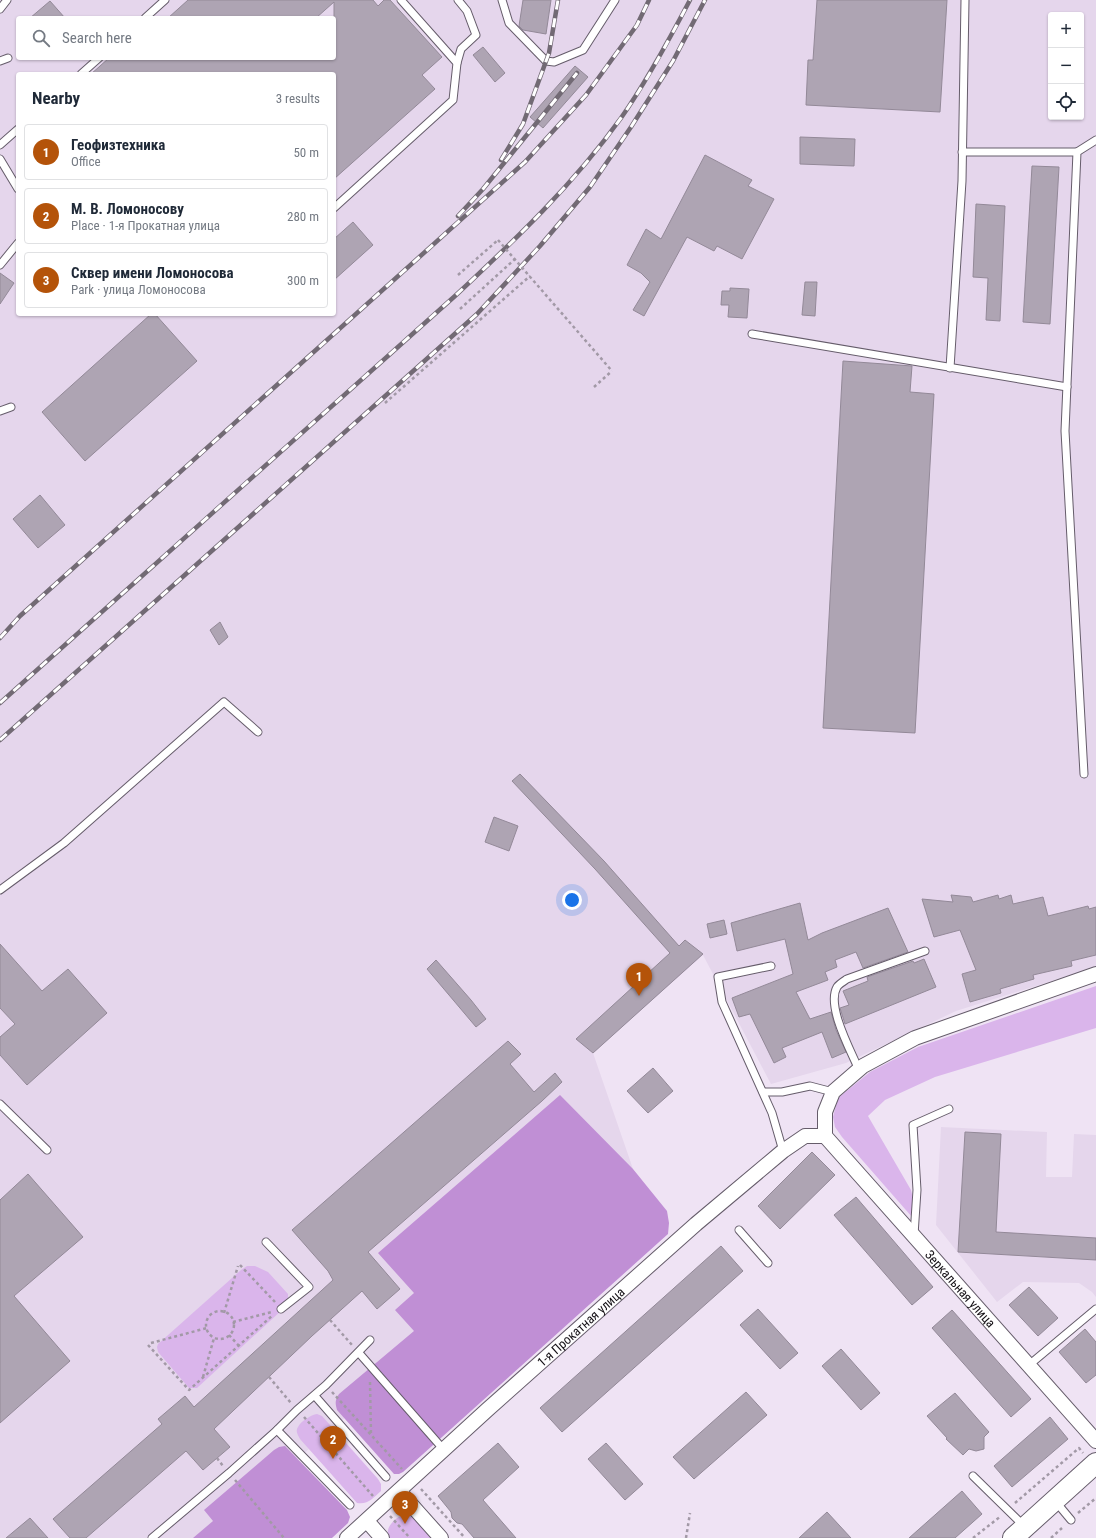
<!DOCTYPE html>
<meta charset="utf-8">
<style>
:root{--surface:#fff;--page:#f2f2f3;--text:#1f2937;--muted:#747a83;--line:#e0e1e3;--accent:#b45309}
body{margin:0;font-family:"Roboto Condensed",sans-serif;background:var(--page);color:var(--text)}
.controls{position:absolute;right:12px;top:12px;display:grid;overflow:hidden;border-radius:4px;box-shadow:0 1px 3px #0004}
.controls button{width:36px;height:36px;display:grid;place-items:center;padding:0;border:0;border-bottom:1px solid var(--line);background:var(--surface);color:var(--text);font:20px sans-serif}
.you{position:absolute;left:572px;top:900px;width:14px;height:14px;margin:-10px;border:3px solid #fff;border-radius:50%;background:#1a73e8;box-shadow:0 0 0 6px #1a73e833}
.badge{display:grid;place-items:center;width:26px;height:26px;border-radius:50%;background:var(--accent);color:#fff;font-size:13px;font-weight:700}
.pin{position:absolute;translate:-50% -33px;filter:drop-shadow(0 1px 2px #0008)}
.pin::after{content:'';position:absolute;top:21px;width:14px;height:12px;background:inherit;clip-path:polygon(0 0,100% 0,50% 100%)}
.list{margin:0;padding:0;list-style:none}
h2{display:flex;justify-content:space-between;align-items:center;height:52px;margin:0;padding:0 16px;font-size:17px}
h2 small{font-size:13px;font-weight:400;color:var(--muted)}
.list li{display:grid;grid-template-columns:26px 1fr auto;gap:12px;align-items:center;box-sizing:border-box;height:56px;margin:0 8px 8px;padding:0 8px;border:1px solid var(--line);border-radius:4px}
.list b{display:block;font-size:15px;white-space:nowrap}
.list p{margin:0;font-size:13px;white-space:nowrap;color:var(--muted)}
.list em{font-size:13px;font-style:normal;color:var(--muted)}
.icon{flex:none;width:22px;height:22px;fill:none;stroke:currentColor;stroke-width:2;stroke-linecap:round;stroke-linejoin:round}
.map{position:relative;flex:none;width:1096px;height:1538px;overflow:hidden}
.search{position:absolute;background:var(--surface);box-shadow:0 1px 3px #0004;left:16px;top:16px;width:320px;height:44px;display:flex;align-items:center;gap:10px;box-sizing:border-box;padding:0 14px;border-radius:4px;color:var(--muted);font-size:15px}
.panel{position:absolute;background:var(--surface);box-shadow:0 1px 3px #0004;left:16px;top:72px;width:320px;height:244px;border-radius:4px}
.map>svg:first-child{display:block}
</style>
<div class="map">
<svg width="1096" height="1538" viewBox="0 0 1096 1538">
<rect width="100%" height="100%" fill="#efe3f4"/>
<g fill="#e5d6ec" fill-rule="evenodd">
<path d="M0,0H1096V967L956,1011L846,1063L771,1084L703,955L593,1053L633,1169L206,1538H0ZM1051,15H1081V117H1051ZM18,18H334V58H18ZM18,74H334V314H18Z"/>
<polygon points="941,1127 1047,1132 1046,1177 1072,1177 1074,1134 1096,1135 1096,1297 1092,1292 1079,1283 1023,1282 997,1302 936,1225"/>
</g>
<g fill="#dab5eb">
<polygon points="1096,986 1096,1028 935,1077 885,1100 868,1116 911,1190 919,1225 842,1137 835,1127 833,1117 838,1098 870,1072 918,1047"/>
<polygon points="247,1266 255,1266 268,1272 288,1294 288,1299 283,1309 197,1388 189,1388 158,1352 157,1347 158,1344 241,1270"/>
<path d="M317,1414L322,1416L378,1479L381,1484V1491C373,1498 368,1505 357,1503L300,1439C298,1435 295,1431 298,1427C301,1421 311,1415 317,1414Z"/>
<path d="M403,1514H410L432,1538H389C384,1527 395,1519 403,1514Z"/>
</g>
<g fill="#c08fd5">
<path d="M560,1095L633,1169L667,1211L669,1223L668,1234L403,1472L399,1474H394L337,1410C335,1403 335,1400 339,1394L414,1331L395,1310L414,1293L378,1253Z"/>
<polygon points="285,1446 347,1510 350,1517 348,1523 332,1538 193,1538 213,1521 204,1510 274,1450 279,1447"/>
</g>
<g fill="#aea4b3" stroke="#938998">
<polygon points="188,0 373,0 378,6 384,0 390,0 442,57 422,75 435,89 334,179 334,74 91,74 109,58 334,58 334,2 316,18 168,18"/>
<polygon points="523,0 551,0 546,34 523,30 519,26"/>
<polygon points="817,0 947,0 940,112 806,105 808,60 813,60"/>
<polygon points="50,1 65,18 30,18"/>
<polygon points="483,47 505,73 495,82 473,55"/>
<polygon points="575,66 588,77 543,128 530,117"/>
<polygon points="800,137 855,139 854,166 800,164"/>
<polygon points="705,155 752,180 748,186 774,199 742,259 717,246 714,251 687,237 644,316 633,310 650,282 641,273 627,265 646,229 661,239"/>
<polygon points="1032,166 1059,167 1050,324 1023,322"/>
<polygon points="976,204 1005,206 1000,321 986,320 988,278 973,277"/>
<polygon points="353,222 373,245 334,280 334,239"/>
<polygon points="0,273 14,283 0,304"/>
<polygon points="805,282 817,282 815,316 802,315"/>
<polygon points="730,288 749,289 747,318 728,317 729,305 721,305 722,291 730,291"/>
<polygon points="151,314 155,314 197,361 85,461 42,412"/>
<polygon points="843,361 912,366 910,392 934,394 915,733 823,728"/>
<polygon points="40,495 65,525 38,548 13,519"/>
<polygon points="220,622 228,637 219,645 210,630"/>
<polygon points="520,774 604,861 679,946 685,940 703,954 593,1053 576,1039 670,953 595,869 512,781"/>
<polygon points="494,817 518,826 509,851 485,842"/>
<polygon points="951,895 971,897 973,902 998,895 999,899 1011,895 1013,904 1043,897 1048,916 1088,906 1089,909 1096,907 1096,955 1071,961 1072,966 1033,975 1034,979 1000,989 1001,993 970,1002 962,974 976,970 960,930 934,937 922,899 953,902"/>
<polygon points="800,903 808,940 822,933 888,908 908,952 863,968 856,952 835,960 837,967 825,972 828,980 796,992 810,1019 831,1012 836,1030 846,1052 832,1058 822,1032 782,1048 786,1057 774,1063 750,1014 739,1017 732,998 793,974 785,939 737,951 731,923"/>
<polygon points="724,920 727,934 710,938 707,924"/>
<polygon points="0,944 42,991 68,969 107,1013 27,1085 0,1055 0,1037 15,1024 0,1008"/>
<polygon points="924,959 936,987 845,1024 840,1008 849,1005 843,991 868,981 867,977 913,961 914,963"/>
<polygon points="436,960 471,1000 486,1019 476,1027 427,969"/>
<polygon points="508,1041 521,1054 510,1064 534,1092 555,1073 562,1082 542,1101 368,1252 400,1289 377,1309 362,1291 312,1336 214,1429 230,1447 203,1470 186,1451 86,1538 70,1538 53,1519 162,1424 158,1419 185,1396 194,1407 333,1280 328,1271 292,1230"/>
<polygon points="653,1068 673,1091 648,1113 627,1091"/>
<polygon points="965,1132 1001,1134 996,1232 1096,1238 1096,1260 958,1252"/>
<polygon points="812,1152 835,1175 780,1229 758,1206"/>
<polygon points="28,1174 83,1237 14,1296 70,1361 0,1423 0,1200"/>
<polygon points="856,1197 933,1287 912,1305 834,1215"/>
<polygon points="721,1246 743,1271 562,1432 540,1408"/>
<polygon points="1029,1287 1058,1318 1038,1336 1009,1305"/>
<polygon points="758,1309 798,1353 780,1369 740,1325"/>
<polygon points="952,1310 1031,1399 1011,1417 932,1328"/>
<polygon points="1085,1329 1096,1342 1096,1375 1086,1383 1059,1352"/>
<polygon points="841,1349 880,1393 861,1410 822,1366"/>
<polygon points="746,1392 767,1415 694,1479 673,1457"/>
<polygon points="955,1393 989,1432 984,1437 984,1449 976,1451 969,1449 963,1455 946,1439 947,1438 927,1416"/>
<polygon points="1050,1417 1068,1439 1012,1487 994,1466"/>
<polygon points="498,1443 519,1467 483,1500 516,1538 474,1538 462,1524 457,1523 452,1518 451,1512 438,1496"/>
<polygon points="606,1443 643,1484 625,1500 588,1459"/>
<polygon points="962,1491 982,1514 955,1538 909,1538"/>
<polygon points="827,1512 851,1538 799,1538"/>
<polygon points="30,1518 48,1538 6,1538"/>
</g>
<g fill="none" stroke-linecap="round" stroke-linejoin="round">
<defs>
<g id="lane">
<polyline points="502,0 509,23 546,61 554,62 583,50 615,0"/>
<polyline points="0,9 7,0"/>
<polyline points="145,18 165,0"/>
<polyline points="0,61 8,58"/>
<polyline points="457,63 461,49 476,35 467,11 458,0"/>
<polyline points="81,74 99,58"/>
<polyline points="0,145 18,129"/>
<polyline points="962,152 1077,152"/>
<polyline points="0,159 18,189"/>
<polyline points="334,208 453,100 457,63 401,0"/>
<polyline points="0,265 18,243"/>
<polyline points="752,334 1067,387"/>
<polyline points="950,368 962,181 965,0"/>
<polyline points="0,411 11,407"/>
<polyline points="1084,774 1065,431 1077,152 1096,140"/>
<polyline points="0,890 64,843 224,702 258,732"/>
<polyline points="771,966 718,977 722,1002 772,1113 783,1151"/>
<path d="M859,1070C851,1051 826,1006 837,987C839,984 844,981 847,979L925,951"/>
<polyline points="763,1092 782,1092 810,1086 833,1092"/>
<polyline points="0,1104 47,1150"/>
<polyline points="739,1230 768,1263"/>
<polyline points="914,1235 917,1190 913,1125 949,1109"/>
<polyline points="266,1242 309,1287 281,1309"/>
<polyline points="359,1353 444,1450"/>
<polyline points="1029,1365 1096,1309"/>
<polyline points="315,1396 386,1477"/>
<polyline points="277,1430 350,1505"/>
<polyline points="973,1476 1024,1526"/>
<polyline points="1056,1502 1071,1520"/>
<polyline points="152,1538 229,1473 277,1430 297,1410 326,1385 370,1340"/>
</g>
<g id="street">
<path id="s1" d="M825,1136L1096,1441"/>
<polyline points="825,1136 825,1112 833,1092 863,1066 915,1038 1096,974"/>
<polyline points="399,1491 441,1538"/>
<polyline points="367,1521 382,1538"/>
<path id="s2" d="M347,1538L487,1410L696,1224L783,1151L805,1136H825"/>
</g>
<polyline id="secondary" points="1013,1538 1096,1463"/>
</defs>
<use href="#lane" stroke="#655c6a" stroke-width="9"/>
<use href="#street" stroke="#655c6a" stroke-width="16"/>
<use href="#secondary" stroke="#655c6a" stroke-width="22"/>
<g stroke="#a299a6" stroke-width="2.5" stroke-dasharray="3 3" stroke-linecap="butt">
<polyline points="458,275 498,240"/>
<polyline points="460,309 515,259"/>
<polyline points="594,387 612,371"/>
<polyline points="385,403 530,276"/>
<polyline points="240,1265 275,1302"/>
<circle cx="220" cy="1325" r="14"/>
<polyline points="224,1313 238,1266"/>
<polyline points="330,1320 352,1345"/>
<polyline points="233,1322 272,1312"/>
<polyline points="229,1335 239,1346"/>
<polyline points="151,1343 207,1328"/>
<polyline points="148,1345 189,1390 273,1315"/>
<polyline points="203,1377 214,1338"/>
<polyline points="269,1377 291,1403"/>
<polyline points="370,1382 371,1435"/>
<polyline points="332,1392 402,1469"/>
<polyline points="304,1417 373,1496"/>
<polyline points="217,1458 223,1466"/>
<polyline points="235,1480 284,1538"/>
<polyline points="421,1489 465,1538"/>
<polyline points="1015,1503 1079,1448 1083,1453"/>
<polyline points="1078,1513 1096,1498"/>
<polyline points="390,1516 410,1538"/>
<polyline points="686,1538 690,1513"/>
<polyline points="973,1538 1001,1516"/>
<polyline points="1051,1538 1062,1528"/>
</g>
<use href="#lane" stroke="#fff" stroke-width="7"/>
<use href="#street" stroke="#fff" stroke-width="14"/>
<use href="#secondary" stroke="#fff" stroke-width="20"/>
<defs>
<g id="rail">
<polyline points="501,160 523,124 549,53 558,0"/>
<polyline points="458,216 483,189 577,73"/>
<polyline points="0,638 20,616 525,162 586,95 637,25 649,0"/>
<path d="M0,703L455,296C515,240 573,185 621,118C647,81 669,40 690,0"/>
<polyline points="0,740 477,314 540,246 590,187 631,127 673,61 705,0"/>
</g>
</defs>
<use href="#rail" stroke="#726a74" stroke-width="4.5"/>
<use href="#rail" stroke="#fff" stroke-width="3" stroke-dasharray="9" stroke-linecap="butt"/>
<polyline stroke="#a299a6" stroke-width="2.5" stroke-dasharray="3 3" stroke-linecap="butt" points="498,240 612,371"/>
</g>
<g text-anchor="middle" stroke-width="3" stroke-linejoin="round" paint-order="stroke">
<g font-size="13" fill="#130f14" stroke="#fff">
<text dy="5" stroke="none"><textPath href="#s1" startOffset="204">Зеркальная улица</textPath></text>
<text dy="5" stroke="none"><textPath href="#s2" startOffset="315">1-я Прокатная улица</textPath></text>
</g>
</g>
</svg>
<div class="controls">
<button>+</button>
<button>−</button>
<button><svg class="icon" aria-label="locate" viewBox="0 0 24 24"><circle cx="12" cy="12" r="6"/><path d="M12 2v4M12 18v4M2 12h4M18 12h4"/></svg></button>
</div>
<div class="you"></div>
<div class="pin badge" style="left:639px;top:996px">1</div>
<div class="pin badge" style="left:333px;top:1459px">2</div>
<div class="pin badge" style="left:405px;top:1524px">3</div>
<div class="search"><svg class="icon" aria-label="search" viewBox="0 0 24 24"><circle cx="10" cy="10" r="6"/><path d="M15 15l6 6"/></svg>Search here</div>
<section class="panel">
<h2>Nearby<small>3 results</small></h2>
<ul class="list">
<li><span class="badge">1</span><div><b>Геофизтехника</b><p>Office</p></div><em>50 m</em></li>
<li><span class="badge">2</span><div><b>М. В. Ломоносову</b><p>Place · 1-я Прокатная улица</p></div><em>280 m</em></li>
<li><span class="badge">3</span><div><b>Сквер имени Ломоносова</b><p>Park · улица Ломоносова</p></div><em>300 m</em></li>
</ul>
</section>
</div>
